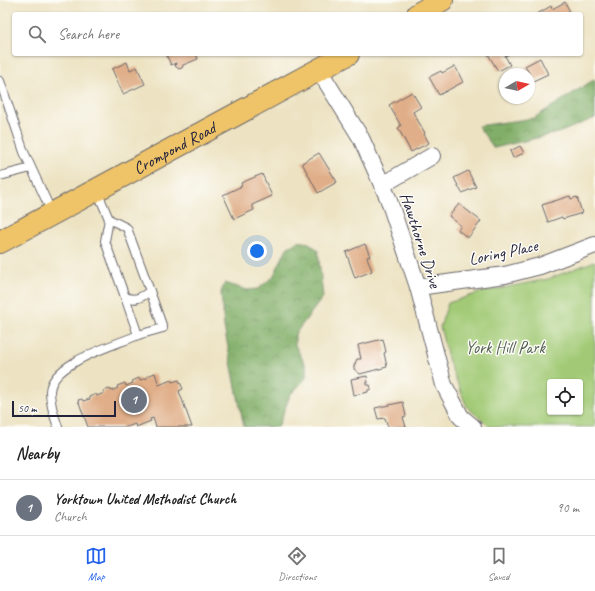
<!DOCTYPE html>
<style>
:root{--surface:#fff;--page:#f6f6f6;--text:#222;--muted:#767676;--line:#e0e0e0;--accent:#2563eb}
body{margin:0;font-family:Caveat,sans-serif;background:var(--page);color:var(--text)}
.controls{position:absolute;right:12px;bottom:12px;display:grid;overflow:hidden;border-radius:4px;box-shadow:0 1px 3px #0004}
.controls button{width:36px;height:36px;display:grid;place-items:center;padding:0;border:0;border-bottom:1px solid var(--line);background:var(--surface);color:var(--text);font:20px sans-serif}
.compass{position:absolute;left:499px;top:68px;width:36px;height:36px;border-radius:50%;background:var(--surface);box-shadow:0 1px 3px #0004;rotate:81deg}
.scale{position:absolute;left:12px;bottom:10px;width:104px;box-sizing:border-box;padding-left:4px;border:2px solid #22223b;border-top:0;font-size:11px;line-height:14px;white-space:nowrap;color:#22223b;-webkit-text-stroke:3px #fdfcf7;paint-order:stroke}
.you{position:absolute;left:257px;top:251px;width:14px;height:14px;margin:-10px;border:3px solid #fff;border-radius:50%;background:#1a73e8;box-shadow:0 0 0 6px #1a73e833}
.badge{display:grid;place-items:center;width:26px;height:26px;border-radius:50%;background:var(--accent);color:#fff;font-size:13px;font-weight:700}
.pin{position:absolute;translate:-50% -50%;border:2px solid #fff;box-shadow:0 1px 4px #0006}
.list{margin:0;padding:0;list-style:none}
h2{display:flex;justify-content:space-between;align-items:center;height:52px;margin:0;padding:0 16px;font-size:17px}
h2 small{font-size:13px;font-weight:400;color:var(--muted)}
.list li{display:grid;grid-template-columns:26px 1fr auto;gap:12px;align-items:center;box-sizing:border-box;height:56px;padding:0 16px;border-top:1px solid var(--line)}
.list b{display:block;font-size:15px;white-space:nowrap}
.list p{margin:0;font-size:13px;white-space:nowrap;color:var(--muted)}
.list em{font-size:13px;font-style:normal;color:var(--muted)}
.icon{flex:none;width:22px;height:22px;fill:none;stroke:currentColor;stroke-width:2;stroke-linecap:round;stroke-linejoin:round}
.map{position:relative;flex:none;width:595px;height:427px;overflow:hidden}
.search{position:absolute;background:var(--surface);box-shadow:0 1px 3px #0004;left:12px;right:12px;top:12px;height:44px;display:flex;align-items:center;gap:10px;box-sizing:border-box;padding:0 14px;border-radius:4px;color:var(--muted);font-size:15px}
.sheet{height:108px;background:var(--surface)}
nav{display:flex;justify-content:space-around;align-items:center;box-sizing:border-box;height:56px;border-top:1px solid var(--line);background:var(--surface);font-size:11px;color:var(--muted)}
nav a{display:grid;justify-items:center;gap:2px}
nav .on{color:var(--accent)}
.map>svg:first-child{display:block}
</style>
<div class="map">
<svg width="595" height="427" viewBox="0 0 595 427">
<defs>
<pattern id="forest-crowns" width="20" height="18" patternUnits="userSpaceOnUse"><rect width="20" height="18" fill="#81ae67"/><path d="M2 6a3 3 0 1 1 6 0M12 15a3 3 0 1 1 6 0" fill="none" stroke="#698d56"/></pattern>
</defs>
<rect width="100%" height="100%" fill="#fdfcf7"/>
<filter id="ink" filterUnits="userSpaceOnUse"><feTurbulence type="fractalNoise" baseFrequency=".025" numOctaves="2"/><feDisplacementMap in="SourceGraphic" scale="8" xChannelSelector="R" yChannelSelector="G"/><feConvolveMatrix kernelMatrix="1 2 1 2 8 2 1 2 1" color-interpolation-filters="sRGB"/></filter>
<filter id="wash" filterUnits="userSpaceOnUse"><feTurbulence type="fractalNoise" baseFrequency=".012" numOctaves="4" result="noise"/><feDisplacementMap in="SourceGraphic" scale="16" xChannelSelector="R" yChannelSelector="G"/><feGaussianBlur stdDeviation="0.9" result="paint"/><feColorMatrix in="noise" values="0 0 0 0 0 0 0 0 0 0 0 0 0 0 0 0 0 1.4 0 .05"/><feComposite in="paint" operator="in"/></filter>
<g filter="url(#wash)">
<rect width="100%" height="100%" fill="#ede3c3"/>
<g fill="url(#forest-crowns)" stroke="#526851">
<polygon points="595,79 595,118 558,133 494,148 478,126 534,118"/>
<polygon points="298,241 309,243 318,250 323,297 295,334 295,345 306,366 306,378 290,395 278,427 244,427 224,327 221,292 225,283 247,290 258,289 273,277 287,248"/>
</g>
<path fill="#a2ca76" stroke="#627658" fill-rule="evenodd" d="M595,261V427H490L467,407L449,362L440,327L448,303L482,292L548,279ZM550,382H580V412H550Z"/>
<g id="blocks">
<g fill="#e0ae88">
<polygon points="565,2 571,14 537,14 551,6 552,9"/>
<polygon points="166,54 196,54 198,59 183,65 182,68 179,69 175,66 176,63 171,65"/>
<polygon points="488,54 509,54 505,56 510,65 498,71"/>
<polygon points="540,58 548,74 533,81 525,66"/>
<polygon points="127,62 130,70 137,67 145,84 123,94 112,69"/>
<polygon points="455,66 463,82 439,95 429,77 441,71 442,73"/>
<polygon points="412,92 421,107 413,112 425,133 424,134 429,143 411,152 398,128 401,126 389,105"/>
<polygon points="520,146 524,153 513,158 510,151"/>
<polygon points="319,153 337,182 318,193 302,163"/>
<polygon points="468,171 476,187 462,193 454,178"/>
<polygon points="262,174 272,196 252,205 254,210 234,219 223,195 242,186 241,183"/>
<polygon points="570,196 571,199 577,197 582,213 563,219 562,217 548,222 542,205"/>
<polygon points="459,204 481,221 468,238 458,230 461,226 449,216"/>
<polygon points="365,244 370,256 367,257 372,271 355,278 346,252"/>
<polygon points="383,339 386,352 384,353 387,367 360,374 354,369 354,366 357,359 361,359 358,345"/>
<polygon points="155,373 159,385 171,380 172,382 179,380 183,389 179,391 192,427 156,427 153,418 150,419 151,421 136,427 135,424 127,427 88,427 78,400 82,399 83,401 90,399 89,397 96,394 97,396 104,393 103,391 110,389 111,391 118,388 117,386 125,383 126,386 133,383 132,381 139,378 140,380 147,378 147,376"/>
<polygon points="367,376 368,383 366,383 366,385 370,385 371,389 368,390 368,392 354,395 351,379"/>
<polygon points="403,402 406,416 403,417 406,427 388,427 385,418 378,419 375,408"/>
</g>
</g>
</g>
<g filter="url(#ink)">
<use href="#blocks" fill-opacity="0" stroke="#69666b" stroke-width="1"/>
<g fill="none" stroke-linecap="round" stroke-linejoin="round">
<defs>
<g id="lane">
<polyline points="0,81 24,152 52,213"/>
<polyline points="0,176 31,168"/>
<path d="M97,191L109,219L105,241L125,297C135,301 141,298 150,291L127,228L109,219"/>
<polyline points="138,335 163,328 150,291"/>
<path d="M58,427C54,416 50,403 50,391C52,362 116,345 138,335L125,297"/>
</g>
<g id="street">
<polyline points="319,70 361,138 388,198 418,287 444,385 461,417 473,427"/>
<polyline points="382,185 432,156"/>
<polyline points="418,287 505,275 540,266 595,245"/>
</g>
<g id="highway">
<polyline points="418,14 442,0"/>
<path id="s1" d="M0,242L348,54"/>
</g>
</defs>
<use href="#lane" stroke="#69666b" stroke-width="10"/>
<use href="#street" stroke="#69666b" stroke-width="18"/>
<use href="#highway" stroke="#69666b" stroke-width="24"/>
<use href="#lane" stroke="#fff" stroke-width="8"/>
<use href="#street" stroke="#fff" stroke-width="16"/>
<use href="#highway" stroke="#efc469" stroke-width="22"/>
</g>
</g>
<g text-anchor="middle" stroke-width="3" stroke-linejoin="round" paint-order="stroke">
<g font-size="17" fill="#22223b" stroke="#fdfcf7">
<text dy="6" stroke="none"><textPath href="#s1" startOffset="198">Crompond Road</textPath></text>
<text transform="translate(421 240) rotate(72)" y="6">Hawthorne Drive</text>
<text transform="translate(503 252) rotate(-12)" y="6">Loring Place</text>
</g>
<g font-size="17" fill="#4f5d50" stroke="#fdfcf7">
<text x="505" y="353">York Hill Park</text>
</g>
</g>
</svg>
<div class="controls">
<button><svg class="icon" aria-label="locate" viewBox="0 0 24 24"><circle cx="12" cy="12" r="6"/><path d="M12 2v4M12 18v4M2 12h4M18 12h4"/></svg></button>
</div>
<svg class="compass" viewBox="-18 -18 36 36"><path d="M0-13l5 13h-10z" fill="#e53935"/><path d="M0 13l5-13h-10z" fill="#767676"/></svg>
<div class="scale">50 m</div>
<div class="you"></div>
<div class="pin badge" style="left:134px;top:400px;background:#6b7280">1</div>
<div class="search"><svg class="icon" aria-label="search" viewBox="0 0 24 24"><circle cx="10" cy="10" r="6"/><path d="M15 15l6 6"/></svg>Search here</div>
</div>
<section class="sheet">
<h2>Nearby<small></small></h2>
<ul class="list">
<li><span class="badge" style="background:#6b7280">1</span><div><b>Yorktown United Methodist Church</b><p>Church</p></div><em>90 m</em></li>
</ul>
</section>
<nav>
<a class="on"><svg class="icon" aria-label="map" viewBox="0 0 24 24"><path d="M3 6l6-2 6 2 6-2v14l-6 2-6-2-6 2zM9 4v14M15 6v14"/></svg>Map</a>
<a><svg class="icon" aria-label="directions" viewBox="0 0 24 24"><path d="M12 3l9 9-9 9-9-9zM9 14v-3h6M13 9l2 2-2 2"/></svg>Directions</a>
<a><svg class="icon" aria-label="saved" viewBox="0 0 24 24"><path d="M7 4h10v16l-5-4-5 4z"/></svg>Saved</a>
</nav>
